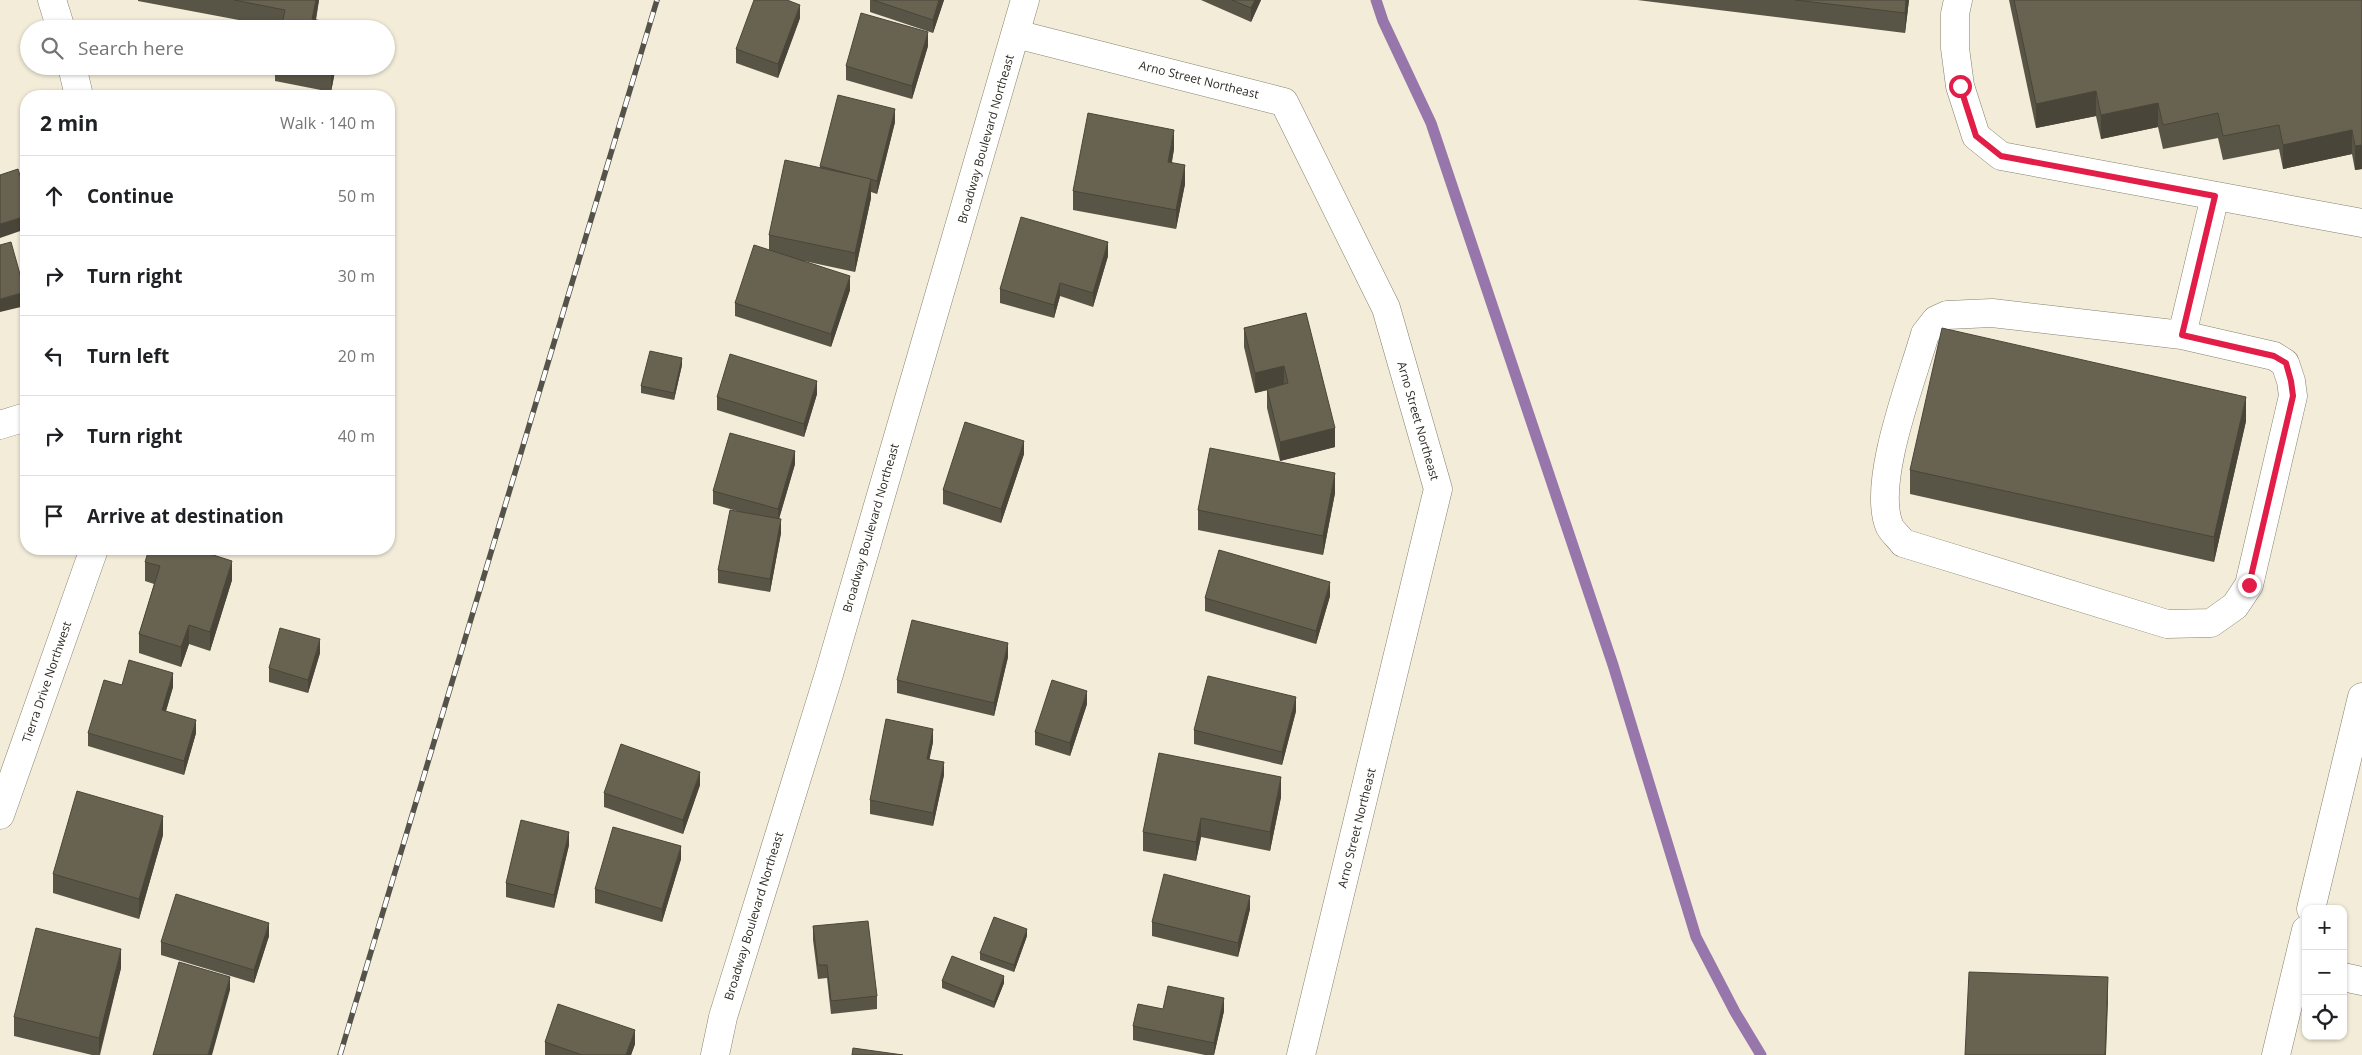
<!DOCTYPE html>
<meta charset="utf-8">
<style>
:root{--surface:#fff;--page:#f6f6f6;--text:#202124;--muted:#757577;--line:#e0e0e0}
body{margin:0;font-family:"Open Sans",sans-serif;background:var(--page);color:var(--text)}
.controls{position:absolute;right:15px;bottom:15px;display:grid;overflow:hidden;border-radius:10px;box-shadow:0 1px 4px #0004}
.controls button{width:45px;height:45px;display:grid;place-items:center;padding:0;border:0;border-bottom:1px solid var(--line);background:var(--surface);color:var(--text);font:25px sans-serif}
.stop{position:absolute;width:15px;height:15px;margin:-11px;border:4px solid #e11d48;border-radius:50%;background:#fff}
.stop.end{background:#e11d48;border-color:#fff;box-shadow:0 1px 5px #0008}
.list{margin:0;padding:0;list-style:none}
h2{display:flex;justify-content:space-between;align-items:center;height:65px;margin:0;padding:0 20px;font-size:21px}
h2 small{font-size:16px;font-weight:400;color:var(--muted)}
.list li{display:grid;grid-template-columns:32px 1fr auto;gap:15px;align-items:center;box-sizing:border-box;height:80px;padding:0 20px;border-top:1px solid var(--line)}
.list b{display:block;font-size:19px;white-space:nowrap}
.list em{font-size:16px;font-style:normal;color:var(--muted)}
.icon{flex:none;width:28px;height:28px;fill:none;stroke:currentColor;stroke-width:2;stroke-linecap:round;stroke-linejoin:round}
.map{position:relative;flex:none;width:2362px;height:1055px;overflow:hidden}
.search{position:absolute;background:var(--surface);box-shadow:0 1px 4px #0004;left:20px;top:20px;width:375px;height:55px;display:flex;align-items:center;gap:12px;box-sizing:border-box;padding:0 18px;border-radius:28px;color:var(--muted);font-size:19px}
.panel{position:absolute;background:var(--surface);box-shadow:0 1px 4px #0004;left:20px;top:90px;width:375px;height:465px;border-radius:20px}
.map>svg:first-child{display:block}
</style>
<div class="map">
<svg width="2362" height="1055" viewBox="0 0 2362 1055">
<rect width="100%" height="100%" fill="#f2ecd8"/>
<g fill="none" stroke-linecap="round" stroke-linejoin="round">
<polyline stroke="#9776ab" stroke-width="11" points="1376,0 1383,21 1431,123 1613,665 1696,937 1735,1012 1761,1055"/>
<defs>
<g id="minor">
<polyline points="52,0 61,29"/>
<polyline points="1958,0 1955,14 1955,48 1960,86 1976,136 2001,156 2362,223"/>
<polyline points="1016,34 1284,102 1386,308 1438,489 1301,1055"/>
<polyline points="72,66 79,96"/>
<path d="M2182,335L1992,313L1947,315L1936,320L1925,334C1912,380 1872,481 1889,525C1891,531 1899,537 1903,543L2167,624L2211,623L2235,606L2249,585L2293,396L2291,381L2285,363L2274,356L2182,335L2215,196"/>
<polyline points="0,425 26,417"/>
<polyline points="0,815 94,549"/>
<polyline points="2311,909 2362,697"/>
<polyline points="2343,977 2362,981"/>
<polyline points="715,1055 723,1017 829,674 1025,0"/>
<polyline points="2276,1055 2306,930"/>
</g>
</defs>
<use href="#minor" stroke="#86816f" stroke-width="29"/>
<use href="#minor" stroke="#fff" stroke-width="28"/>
<defs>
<polyline id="rail" points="340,1055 657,0"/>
</defs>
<use href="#rail" stroke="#555349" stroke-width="5.5"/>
<use href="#rail" stroke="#fff" stroke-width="4" stroke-dasharray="11" stroke-linecap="butt"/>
</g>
<g fill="#595546">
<polygon points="138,0 319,0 316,20 340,29 281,28 138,1"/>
<polygon points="870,0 944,0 933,33 870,12"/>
<polygon points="1201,0 1261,0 1251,22"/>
<polygon points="1637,0 1909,0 1905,33"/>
<polygon points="2009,0 2362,0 2362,169 2355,170 2352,154 2283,169 2279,149 2223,160 2218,138 2163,149 2158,127 2101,139 2096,116 2036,128"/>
<polygon points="800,18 778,78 736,63 736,49"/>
<polygon points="928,46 912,99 846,80 846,66"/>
<polygon points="275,66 336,66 331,92 275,81"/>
<polygon points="895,122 877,194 871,192 871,198 855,272 804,261 850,290 831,347 735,316 735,303 769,250 769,235 820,168 820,166"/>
<polygon points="1174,149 1172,162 1185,184 1176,229 1073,210 1073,191"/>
<polygon points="1108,256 1093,307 1060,296 1054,318 1000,303 1000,289"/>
<polygon points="1306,313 1335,447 1280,461 1267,408 1267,390 1255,393 1244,347 1244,328"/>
<polygon points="682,365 674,400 641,393 641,386"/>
<polygon points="817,394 804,437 717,410 717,397"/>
<polygon points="2246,421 2214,562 1910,494 1910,470"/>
<polygon points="1024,454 1001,523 943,504 943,490"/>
<polygon points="795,464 779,519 781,533 770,592 718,583 718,570 740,512 713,504 713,491"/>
<polygon points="1335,493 1323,555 1198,530 1198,510"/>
<polygon points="210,549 209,554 232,580 210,651 189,644 181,667 139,653 139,634 154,584 145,581 145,562"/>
<polygon points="1330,596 1316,644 1205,611 1205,598"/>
<polygon points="320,653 308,693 269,682 269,668"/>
<polygon points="1008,657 994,716 897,693 897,680"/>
<polygon points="122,685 173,687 166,711 196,733 184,775 88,746 88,733"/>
<polygon points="1087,704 1070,756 1035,745 1035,732"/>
<polygon points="1296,711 1282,765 1194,744 1194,730"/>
<polygon points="933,742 929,759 944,775 933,826 870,814 870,800"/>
<polygon points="700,785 683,834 604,807 604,793"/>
<polygon points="1281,797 1270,851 1201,837 1196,861 1143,851 1143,832"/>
<polygon points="163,835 139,919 53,893 53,874"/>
<polygon points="569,845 554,908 506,897 506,883"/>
<polygon points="681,859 662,922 595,903 595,889"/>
<polygon points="1250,909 1238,957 1152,936 1152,922"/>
<polygon points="813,926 877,996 877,1009 831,1014 827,978 818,979 813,940"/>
<polygon points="269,936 254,983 161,955 161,942"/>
<polygon points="1027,936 1014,972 980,960 980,953"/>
<polygon points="121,968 100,1055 92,1055 14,1036 14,1017"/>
<polygon points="942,981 1004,983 994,1008 942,988"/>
<polygon points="1163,1009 1224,1011 1214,1055 1205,1055 1133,1040 1133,1026"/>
<polygon points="545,1042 635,1044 631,1055 545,1055"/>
</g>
<g fill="#494539">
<polygon points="316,0 319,0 314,29 312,19"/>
<polygon points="939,0 944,0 933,33 933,20"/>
<polygon points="1255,0 1261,0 1251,22 1251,8"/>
<polygon points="1906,0 1909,0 1905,33 1905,13"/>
<polygon points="800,5 800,18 778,78 778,64"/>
<polygon points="928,32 928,46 912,99 912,86"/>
<polygon points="332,66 336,66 331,92 331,72"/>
<polygon points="2096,91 2096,116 2036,128 2036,104"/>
<polygon points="2158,103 2158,127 2101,139 2101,115"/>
<polygon points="895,109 895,122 877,194 877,181"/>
<polygon points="1174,130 1174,149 1168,181 1168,162"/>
<polygon points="2352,130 2352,154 2283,169 2283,145"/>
<polygon points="2362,145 2362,169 2355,170 2355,146"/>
<polygon points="1185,165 1185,184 1176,229 1176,210"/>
<polygon points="871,179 871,198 855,272 855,253"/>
<polygon points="26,216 26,229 0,238 0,224"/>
<polygon points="1108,242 1108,256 1093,307 1093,293"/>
<polygon points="850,276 850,290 831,347 831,334"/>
<polygon points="1060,283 1060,296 1054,318 1054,305"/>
<polygon points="25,292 25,306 0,312 0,299"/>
<polygon points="682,358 682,365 674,400 674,393"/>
<polygon points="1284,366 1284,386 1255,393 1255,373"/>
<polygon points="817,381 817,394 804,437 804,424"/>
<polygon points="2246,397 2246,421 2214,562 2214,537"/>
<polygon points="1335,428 1335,447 1280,461 1280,442"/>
<polygon points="1024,441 1024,454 1001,523 1001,509"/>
<polygon points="795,451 795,464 778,522 778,509"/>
<polygon points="1335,473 1335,493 1323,555 1323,536"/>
<polygon points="781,519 781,533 770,592 770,579"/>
<polygon points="205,549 210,549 210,553 204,572 204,552"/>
<polygon points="232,561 232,580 210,651 210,632"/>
<polygon points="1330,582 1330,596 1316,644 1316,631"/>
<polygon points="189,625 189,644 181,667 181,647"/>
<polygon points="320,639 320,653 308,693 308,680"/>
<polygon points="1008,643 1008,657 994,716 994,703"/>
<polygon points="173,673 173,687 162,724 162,710"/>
<polygon points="1087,691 1087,704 1070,756 1070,743"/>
<polygon points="1296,697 1296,711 1282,765 1282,752"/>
<polygon points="196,720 196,733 184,775 184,761"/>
<polygon points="933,729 933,742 927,772 927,759"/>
<polygon points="944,762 944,775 933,826 933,813"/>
<polygon points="700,772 700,785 683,834 683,820"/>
<polygon points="1281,777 1281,797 1270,851 1270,832"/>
<polygon points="163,816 163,835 139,919 139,899"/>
<polygon points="1201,818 1201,837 1196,861 1196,842"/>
<polygon points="569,832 569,845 554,908 554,895"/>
<polygon points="681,846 681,859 662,922 662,909"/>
<polygon points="1250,896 1250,909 1238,957 1238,943"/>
<polygon points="269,923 269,936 254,983 254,970"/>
<polygon points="1027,929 1027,936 1014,972 1014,965"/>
<polygon points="121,949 121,968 99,1055 99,1038"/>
<polygon points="1004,976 1004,983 994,1008 994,1002"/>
<polygon points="230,977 230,990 212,1055 208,1055"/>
<polygon points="2108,977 2108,1001 2106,1055 2105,1055"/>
<polygon points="1224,998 1224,1011 1214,1055 1214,1043"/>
<polygon points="635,1030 635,1044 631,1055 626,1055"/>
</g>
<g fill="#686351" stroke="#494539">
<polygon points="234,0 316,0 312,19 340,25 340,29 281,29 285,10"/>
<polygon points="754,0 787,0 800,5 778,64 736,49"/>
<polygon points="873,0 939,0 933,20"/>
<polygon points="1232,0 1255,0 1251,8"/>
<polygon points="1795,0 1906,0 1905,13"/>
<polygon points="2014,0 2362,0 2362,145 2355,146 2352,130 2283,145 2279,125 2223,136 2218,113 2163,125 2158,103 2101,115 2096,91 2036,104"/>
<polygon points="861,13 928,32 912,86 846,66"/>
<polygon points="299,66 332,66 331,72"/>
<polygon points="838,95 895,109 877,181 820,166"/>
<polygon points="1088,113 1174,130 1168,162 1185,165 1176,210 1073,191"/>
<polygon points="785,160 871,179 855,253 769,235"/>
<polygon points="18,169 26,194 26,216 0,224 0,175"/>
<polygon points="1021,217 1108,242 1093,293 1060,283 1054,305 1000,289"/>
<polygon points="11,242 25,292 0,299 0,245"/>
<polygon points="754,245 850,276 831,334 735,303"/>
<polygon points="1306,313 1335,428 1280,442 1267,389 1288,383 1284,366 1255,373 1244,328"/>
<polygon points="1942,328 2246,397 2214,537 1910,470"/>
<polygon points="650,351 682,358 674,393 641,386"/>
<polygon points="730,354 817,381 804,424 717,397"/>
<polygon points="965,422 1024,441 1001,509 943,490"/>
<polygon points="730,433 795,451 778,509 713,491"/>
<polygon points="1210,448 1335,473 1323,536 1198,510"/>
<polygon points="730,510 781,519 770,579 718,570"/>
<polygon points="149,549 205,549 204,552 232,561 210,632 189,625 181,647 139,634 160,566 145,562"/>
<polygon points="1219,550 1330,582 1316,631 1205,598"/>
<polygon points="912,620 1008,643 994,703 897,680"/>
<polygon points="280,628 320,639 308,680 269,668"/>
<polygon points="129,660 173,673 162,710 196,720 184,761 88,733 104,680 122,685"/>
<polygon points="1208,676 1296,697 1282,752 1194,730"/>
<polygon points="1052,680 1087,691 1070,743 1035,732"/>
<polygon points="886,719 933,729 927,759 944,762 933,813 870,800"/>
<polygon points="621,744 700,772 683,820 604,793"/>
<polygon points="1159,753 1281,777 1270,832 1201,818 1196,842 1143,832"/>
<polygon points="77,791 163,816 139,899 53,874"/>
<polygon points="521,820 569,832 554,895 506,883"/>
<polygon points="613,827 681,846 662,909 595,889"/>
<polygon points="1164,874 1250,896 1238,943 1152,922"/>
<polygon points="176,894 269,923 254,970 161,942"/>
<polygon points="994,917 1027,929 1014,965 980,953"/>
<polygon points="868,921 877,996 831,1001 827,965 818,965 813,926"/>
<polygon points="36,928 121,949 99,1038 14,1017"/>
<polygon points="952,956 1004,976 994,1002 942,981"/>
<polygon points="179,962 230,977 208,1055 153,1055"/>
<polygon points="1969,972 2108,977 2105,1055 1965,1055"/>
<polygon points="1168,986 1224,998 1214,1043 1133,1026 1138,1004 1163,1009"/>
<polygon points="558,1004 635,1030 626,1055 582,1055 545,1042"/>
<polygon points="853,1048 903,1055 852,1055"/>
</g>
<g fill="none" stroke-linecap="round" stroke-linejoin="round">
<polyline stroke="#e11d48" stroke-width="6" points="1960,86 1976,136 2001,156 2215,196 2182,335 2274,356 2286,363 2291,381 2293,396 2249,585"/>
</g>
<g text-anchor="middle" stroke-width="5" stroke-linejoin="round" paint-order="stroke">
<g font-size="12" fill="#2e2c25" stroke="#fff">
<text transform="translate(1199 80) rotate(14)" y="4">Arno Street Northeast</text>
<text transform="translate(986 139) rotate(-74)" y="4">Broadway Boulevard Northeast</text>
<text transform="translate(1418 421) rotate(74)" y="4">Arno Street Northeast</text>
<text transform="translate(871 528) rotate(-74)" y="4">Broadway Boulevard Northeast</text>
<text transform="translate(47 682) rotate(-71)" y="4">Tierra Drive Northwest</text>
<text transform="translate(1357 828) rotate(-76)" y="4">Arno Street Northeast</text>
<text transform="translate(754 916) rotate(-73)" y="4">Broadway Boulevard Northeast</text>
</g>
</g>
</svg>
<div class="controls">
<button>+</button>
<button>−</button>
<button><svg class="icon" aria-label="locate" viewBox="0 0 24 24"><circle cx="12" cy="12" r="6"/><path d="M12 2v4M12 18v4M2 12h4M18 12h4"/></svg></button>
</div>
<div class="stop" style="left:1960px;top:86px"></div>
<div class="stop end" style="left:2249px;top:585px"></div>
<div class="search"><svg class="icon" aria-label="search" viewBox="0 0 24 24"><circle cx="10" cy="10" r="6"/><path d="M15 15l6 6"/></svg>Search here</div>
<section class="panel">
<h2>2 min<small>Walk · 140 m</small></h2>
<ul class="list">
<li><svg class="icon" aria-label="ahead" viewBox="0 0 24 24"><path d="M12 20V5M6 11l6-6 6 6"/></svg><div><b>Continue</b></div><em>50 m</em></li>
<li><svg class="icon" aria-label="right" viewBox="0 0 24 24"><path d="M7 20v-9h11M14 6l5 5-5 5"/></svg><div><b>Turn right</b></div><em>30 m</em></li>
<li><svg class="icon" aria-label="left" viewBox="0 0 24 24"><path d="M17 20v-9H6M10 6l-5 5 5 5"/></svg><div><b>Turn left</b></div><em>20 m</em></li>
<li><svg class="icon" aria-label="right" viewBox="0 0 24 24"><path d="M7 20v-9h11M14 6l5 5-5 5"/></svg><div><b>Turn right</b></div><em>40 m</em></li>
<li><svg class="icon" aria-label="arrive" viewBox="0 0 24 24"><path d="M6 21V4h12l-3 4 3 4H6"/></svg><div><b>Arrive at destination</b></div></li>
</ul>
</section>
</div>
